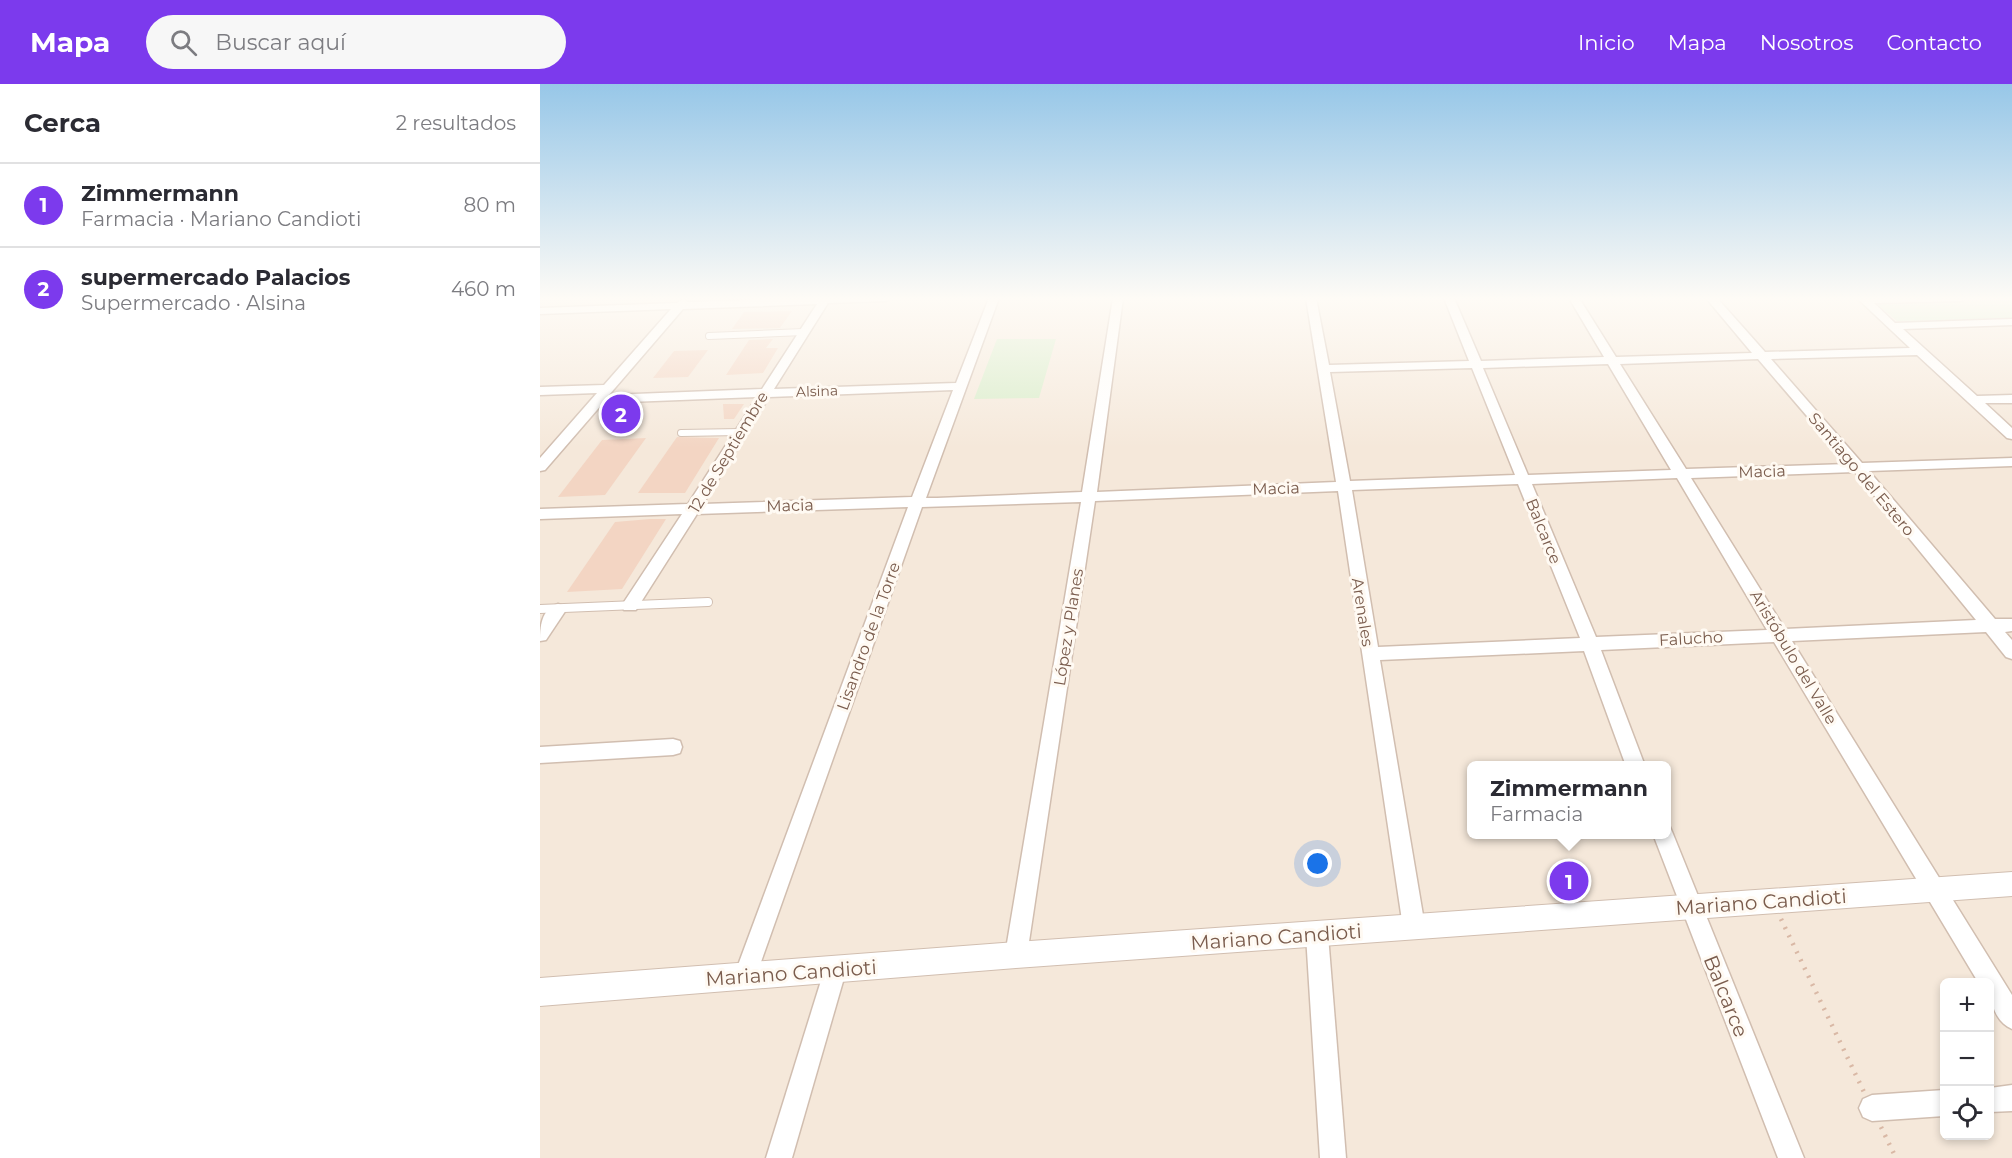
<!DOCTYPE html>
<html lang="es">
<meta charset="utf-8">
<style>
:root{--surface:#fff;--page:#f7f7f7;--text:#2b2b33;--muted:#7c7c81;--line:#e1e1e2;--accent:#7c3aed}
body{margin:0;font-family:Montserrat,sans-serif;background:var(--page);color:var(--text)}
.controls{position:absolute;right:18px;bottom:18px;display:grid;overflow:hidden;border-radius:9px;box-shadow:0 3px 9px #0003}
.controls button{width:54px;height:54px;display:grid;place-items:center;padding:0;border:0;border-bottom:2px solid var(--line);background:var(--surface);color:var(--text);font:30px sans-serif}
.you{position:absolute;left:778px;top:780px;width:21px;height:21px;margin:-15px;border:4px solid #fff;border-radius:50%;background:#1a73e8;box-shadow:0 0 0 9px #1a73e833}
.badge{display:grid;place-items:center;width:39px;height:39px;border-radius:50%;background:var(--accent);color:#fff;font-size:20px;font-weight:700}
.pin{position:absolute;translate:-50% -50%;border:3px solid #fff;box-shadow:0 2px 6px #0006}
.popup{position:absolute;left:927px;top:677px;width:204px;height:78px;box-sizing:border-box;display:grid;place-content:center;border-radius:9px;background:var(--surface);filter:drop-shadow(0 2px 4px #0005);font-size:20px;white-space:nowrap;color:var(--muted)}
.popup b{font-size:22px;color:var(--text)}
.popup::after{content:'';position:absolute;left:50%;top:100%;margin-left:-12px;border:12px solid transparent;border-top-color:var(--surface)}
.list{margin:0;padding:0;list-style:none}
h2{display:flex;justify-content:space-between;align-items:center;height:78px;margin:0;padding:0 24px;font-size:26px}
h2 small{font-size:20px;font-weight:400;color:var(--muted)}
.list li{display:grid;grid-template-columns:39px 1fr auto;gap:18px;align-items:center;box-sizing:border-box;height:84px;padding:0 24px;border-top:2px solid var(--line)}
.list b{display:block;font-size:22px;white-space:nowrap}
.list p{margin:0;font-size:20px;white-space:nowrap;color:var(--muted)}
.list em{font-size:20px;font-style:normal;color:var(--muted)}
.icon{flex:none;width:33px;height:33px;fill:none;stroke:currentColor;stroke-width:2;stroke-linecap:round;stroke-linejoin:round}
.map{position:relative;flex:none;width:1472px;height:1074px;overflow:hidden}
header{display:flex;align-items:center;gap:36px;box-sizing:border-box;height:84px;padding:0 30px;background:var(--accent);color:#fff}
header strong{font-size:28px}
nav{display:flex;gap:33px;margin-inline-start:auto;font-size:21px}
.search{width:420px;height:54px;background:var(--page);display:flex;align-items:center;gap:15px;box-sizing:border-box;padding:0 21px;border-radius:33px;color:var(--muted);font-size:22px}
main{display:flex}
aside{flex:1;background:var(--surface)}
.map>svg:first-child{display:block}
</style>
<header>
<strong>Mapa</strong>
<div class="search"><svg class="icon" aria-label="search" viewBox="0 0 24 24"><circle cx="10" cy="10" r="6"/><path d="M15 15l6 6"/></svg>Buscar aquí</div>
<nav><a>Inicio</a><a>Mapa</a><a>Nosotros</a><a>Contacto</a></nav>
</header>
<main>
<aside>
<h2>Cerca<small>2 resultados</small></h2>
<ul class="list">
<li><span class="badge">1</span><div><b>Zimmermann</b><p>Farmacia · Mariano Candioti</p></div><em>80 m</em></li>
<li><span class="badge">2</span><div><b>supermercado Palacios</b><p>Supermercado · Alsina</p></div><em>460 m</em></li>
</ul>
</aside>
<div class="map">
<svg width="1472" height="1074" viewBox="0 0 1472 1074">
<rect width="100%" height="100%" fill="#fdf6ec"/>
<path fill="#f5e8da" fill-rule="evenodd" d="M0,214H1472V1074H0ZM932,682H1126V750H932ZM1404,898H1450V1052H1404Z"/>
<g fill="#d8ecc9">
<polygon points="1472,216 1472,234 1357,237 1337,220"/>
<polygon points="457,255 516,255 499,314 434,315"/>
</g>
<g fill="#f3d5c3">
<polygon points="252,227 240,244 192,245 204,228"/>
<polygon points="233,255 226,264 238,264 223,289 186,291 209,256"/>
<polygon points="168,266 148,293 113,294 134,267"/>
<polygon points="183,320 204,320 194,335 184,335"/>
<polygon points="137,353 179,354 145,409 98,409"/>
<polygon points="106,354 65,411 18,413 62,356"/>
<polygon points="110,435 126,435 82,505 27,508 75,438"/>
</g>
<g fill="none" stroke-linecap="round" stroke-linejoin="round">
<defs>
<g id="service-far1">
<polyline points="169,252 263,248"/>
<polyline points="141,349 200,348"/>
</g>
<polyline id="service" points="0,525 168,518"/>
<g id="minor">
<path d="M268,214H351L346,217L288,219L234,305L416,299L449,214H459L386,414H397L542,408L573,214H583L557,408L796,398L766,214H776L789,281L929,277L904,214H914L941,277L1064,273L1029,214H1039L1076,273L1212,269L1166,214H1177L1225,268L1370,264L1317,214H1426L1421,217L1334,219L1355,239L1472,235V241L1363,245L1437,312L1472,311V319H1445L1472,344V355L1467,354L1377,271L1231,275L1322,379L1472,374V382L1329,387L1455,535H1472V547L1465,548L1472,556V575L1466,573L1446,548L1252,557L1472,911V945C1454,937 1450,917 1450,898H1438L1234,558L1061,566L1105,682H1086L1044,567L840,576L885,843L882,851L874,854L866,851L863,843L798,407L555,417L487,871L484,879L476,882L468,879L465,871L541,418L382,423L216,892L213,900L205,903L197,900L194,892L368,423L157,430L96,526H84L82,522L84,518L142,430L0,435V425L148,420L217,313L63,319L5,386L0,387V374L57,309L0,311V303L64,301L131,225L0,230V224L137,219L143,215L148,218ZM277,220L222,305L69,311L143,225ZM1218,275L1308,380L1146,385L1080,280ZM1068,280L1131,386L988,391L943,284ZM932,284L975,391L810,397L790,288ZM413,306L372,413L163,420L229,313ZM1315,388L1436,536L1245,545L1151,394ZM1137,394L1227,546L1056,553L992,400ZM978,400L1040,554L838,563L812,406Z"/>
<path d="M18,520L24,522L26,526L6,556L0,557C0,543 1,525 18,520Z"/>
<polygon points="133,655 140,657 142,663 140,669 133,671 0,679 0,663"/>
<polygon points="1126,742 1130,743 1133,750 1264,1074 1238,1074 1113,750 1126,750"/>
<polygon points="777,840 785,843 788,851 806,1074 780,1074 766,851 769,843"/>
<polygon points="295,876 303,879 306,887 252,1074 226,1074 284,887 287,879"/>
<polygon points="1472,1001 1472,1027 1450,1028 1450,1004"/>
<polygon points="1404,1006 1404,1032 1332,1037 1323,1033 1319,1024 1323,1015 1332,1011"/>
</g>
<polygon id="tertiary" points="1472,788 1472,812 476,884 0,922 0,894 476,858"/>
</defs>
<use href="#service-far1" stroke="#d1beb0" stroke-width="8"/>
<use href="#service" stroke="#d1beb0" stroke-width="10"/>
<use href="#minor" stroke="#d1beb0" stroke-width="3"/>
<use href="#tertiary" stroke="#d1beb0" stroke-width="2"/>
<g stroke="#d9b8a5" stroke-width="4.5" stroke-dasharray="2 7" stroke-linecap="butt">
<polyline points="1241,835 1324,1008"/>
<polyline points="1341,1043 1356,1074"/>
</g>
<use href="#service-far1" stroke="#fff" stroke-width="6"/>
<use href="#service" stroke="#fff" stroke-width="8"/>
<use href="#minor" fill="#fff" fill-rule="evenodd"/>
<use href="#tertiary" fill="#fff" fill-rule="evenodd"/>
</g>
<linearGradient id="sky" x2="0" y2="1"><stop stop-color="#97c7e8"/><stop offset="0.59" stop-color="#fefbf6"/><stop offset="1" stop-color="#fefbf6" stop-opacity="0"/></linearGradient>
<rect width="1472" height="364" fill="url(#sky)"/>
<g text-anchor="middle" stroke-width="6" stroke-linejoin="round" paint-order="stroke">
<g font-size="14" fill="#7a5c4d" stroke="#fffaf3">
<text transform="translate(277 307) rotate(-2)" y="5">Alsina</text>
</g>
<g font-size="16" fill="#7a5c4d" stroke="#fffaf3">
<text transform="translate(188 368) rotate(-59)" y="6">12 de Septiembre</text>
<text transform="translate(1222 387) rotate(-2)" y="6">Macia</text>
<text transform="translate(1322 390) rotate(50)" y="6">Santiago del Estero</text>
<text transform="translate(736 404) rotate(-2)" y="6">Macia</text>
<text transform="translate(250 421) rotate(-2)" y="6">Macia</text>
<text transform="translate(1004 447) rotate(68)" y="6">Balcarce</text>
<text transform="translate(823 528) rotate(81)" y="6">Arenales</text>
<text transform="translate(528 543) rotate(-81)" y="6">López y Planes</text>
<text transform="translate(328 552) rotate(-70)" y="6">Lisandro de la Torre</text>
<text transform="translate(1151 554) rotate(-3)" y="6">Falucho</text>
<text transform="translate(1254 573) rotate(59)" y="6">Aristóbulo del Valle</text>
</g>
<g font-size="20" fill="#7a5c4d" stroke="#fffaf3">
<text transform="translate(1221 818) rotate(-4)" y="7">Mariano Candioti</text>
<text transform="translate(736 853) rotate(-4)" y="7">Mariano Candioti</text>
<text transform="translate(251 889) rotate(-4)" y="7">Mariano Candioti</text>
<text transform="translate(1186 912) rotate(68)" y="7">Balcarce</text>
</g>
</g>
</svg>
<div class="controls">
<button>+</button>
<button>−</button>
<button><svg class="icon" aria-label="locate" viewBox="0 0 24 24"><circle cx="12" cy="12" r="6"/><path d="M12 2v4M12 18v4M2 12h4M18 12h4"/></svg></button>
</div>
<div class="you"></div>
<div class="pin badge" style="left:1029px;top:797px">1</div>
<div class="popup"><b>Zimmermann</b>Farmacia</div>
<div class="pin badge" style="left:81px;top:330px">2</div>
</div>
</main>
